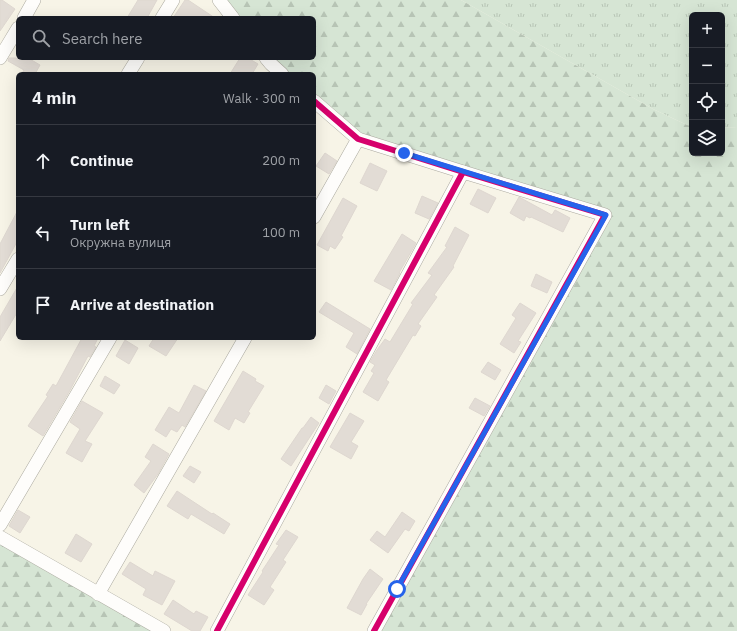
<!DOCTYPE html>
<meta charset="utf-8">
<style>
:root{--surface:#171b24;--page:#242831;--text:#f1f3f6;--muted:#9ea1a6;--line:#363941}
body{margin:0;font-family:"IBM Plex Sans",sans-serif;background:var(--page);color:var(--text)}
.controls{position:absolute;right:12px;top:12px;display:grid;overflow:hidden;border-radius:6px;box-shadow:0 4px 16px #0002}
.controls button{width:36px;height:36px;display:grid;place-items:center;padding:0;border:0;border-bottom:1px solid var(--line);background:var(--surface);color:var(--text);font:20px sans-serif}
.stop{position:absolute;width:12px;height:12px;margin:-9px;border:3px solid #2563eb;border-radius:50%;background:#fff}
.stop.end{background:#2563eb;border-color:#fff;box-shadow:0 1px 4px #0008}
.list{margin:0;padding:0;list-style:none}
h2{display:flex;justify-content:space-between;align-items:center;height:52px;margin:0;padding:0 16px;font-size:17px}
h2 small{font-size:13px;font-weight:400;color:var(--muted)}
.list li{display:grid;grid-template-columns:26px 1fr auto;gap:12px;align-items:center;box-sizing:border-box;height:72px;padding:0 16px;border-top:1px solid var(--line)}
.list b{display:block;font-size:15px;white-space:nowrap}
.list p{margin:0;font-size:13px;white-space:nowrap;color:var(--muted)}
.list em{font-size:13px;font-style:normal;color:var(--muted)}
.icon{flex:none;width:22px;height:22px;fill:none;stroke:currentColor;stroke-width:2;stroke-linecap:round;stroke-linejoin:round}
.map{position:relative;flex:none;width:737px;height:631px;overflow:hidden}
.search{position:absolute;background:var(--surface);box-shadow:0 4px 16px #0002;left:16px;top:16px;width:300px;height:44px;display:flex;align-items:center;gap:10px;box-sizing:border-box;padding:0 14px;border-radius:6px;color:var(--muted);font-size:15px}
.panel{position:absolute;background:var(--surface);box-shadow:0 4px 16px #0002;left:16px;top:72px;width:300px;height:268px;border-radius:6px}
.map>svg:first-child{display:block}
</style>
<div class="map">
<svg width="737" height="631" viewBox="0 0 737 631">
<defs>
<pattern id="grass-tufts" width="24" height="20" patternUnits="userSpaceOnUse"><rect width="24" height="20" fill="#d6e5d4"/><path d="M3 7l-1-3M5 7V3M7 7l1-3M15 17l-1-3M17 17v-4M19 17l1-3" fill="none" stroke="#b7c4b5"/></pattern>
<pattern id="forest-firs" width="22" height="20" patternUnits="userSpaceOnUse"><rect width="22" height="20" fill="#d6e5d4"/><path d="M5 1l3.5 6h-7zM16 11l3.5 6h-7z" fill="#b7c4b5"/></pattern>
</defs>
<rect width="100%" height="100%" fill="#f7f4e7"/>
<polygon fill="url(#grass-tufts)" points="461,0 737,0 737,127 722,128 722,15 692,15 692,126 687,125 653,109"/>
<g fill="url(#forest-firs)">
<polygon points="219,0 461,0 653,109 687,125 692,126 692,153 722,153 722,128 737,127 737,631 374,631 605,215 358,139 314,101 314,74 282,74 266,58 314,58 314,18 233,18"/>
<polygon points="0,537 164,631 0,631"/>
</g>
<g fill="#e2dcd5" stroke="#ded7d0">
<polygon points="0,0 2,0 15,9 0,31"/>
<polygon points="138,0 157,0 147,18 127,18"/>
<polygon points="185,0 188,0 215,18 173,18"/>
<polygon points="9,58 28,58 40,65 35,74 22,74 24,70 8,61"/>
<polygon points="240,58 248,58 258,64 252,74 230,74"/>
<polygon points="325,153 337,161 329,174 316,166"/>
<polygon points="370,163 387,171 377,191 360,183"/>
<polygon points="478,189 496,198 488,213 470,204"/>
<polygon points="422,196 438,203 429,219 415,213"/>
<polygon points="519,197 552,215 555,210 570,218 563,232 531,217 530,218 526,216 524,221 510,213"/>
<polygon points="343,198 357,206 341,236 343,237 335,249 330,246 328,251 317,245"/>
<polygon points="18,210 18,240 0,273 0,244"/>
<polygon points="455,227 469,235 453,266 454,267 434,295 437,297 418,324 421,326 415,336 413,335 386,380 389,382 378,401 363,392 374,373 371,371 375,365 370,362 377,350 385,339 390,342 413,304 411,303 432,275 428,273 447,247 445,246"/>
<polygon points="402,234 416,243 399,273 400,273 391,290 374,281"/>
<polygon points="536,274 552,282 547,293 531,286"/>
<polygon points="18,286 18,311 0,341 0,317"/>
<polygon points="326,302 370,329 357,354 346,347 354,333 319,312"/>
<polygon points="520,303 536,313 518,341 521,342 514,353 500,344 516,318 512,315"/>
<polygon points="82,338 98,338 94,346 96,347 90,357 88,356 69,392 43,436 28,426 48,396 46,395 53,384 56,386"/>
<polygon points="154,338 178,338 166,356 149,346"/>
<polygon points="125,340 138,348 129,364 116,356"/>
<polygon points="488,362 501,370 495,380 481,372"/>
<polygon points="243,371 256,379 255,381 264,386 248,412 250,413 244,423 235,418 229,430 214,421"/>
<polygon points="105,376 120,385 114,394 100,386"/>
<polygon points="194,385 206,391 185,427 182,425 177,432 171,429 166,437 155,430 169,407 179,413"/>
<polygon points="326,385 336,391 329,404 319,398"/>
<polygon points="475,398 490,406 484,416 469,408"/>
<polygon points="82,401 103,413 85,441 92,444 82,462 66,453 80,429 70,422"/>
<polygon points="350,413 364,421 351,442 358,446 351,459 330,447"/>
<polygon points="311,417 319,423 291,466 281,459 302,428 303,428"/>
<polygon points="153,444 169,454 158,474 144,493 134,485 151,461 145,457"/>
<polygon points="190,466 201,472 194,483 183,476"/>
<polygon points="177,491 212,514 213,513 230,524 224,534 191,514 188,519 167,506"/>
<polygon points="18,510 30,517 20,533 9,526"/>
<polygon points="402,512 415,521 409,531 405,529 388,553 370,540 377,531 385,537"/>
<polygon points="286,530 298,537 283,560 286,562 270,587 274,590 264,605 248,595 263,572 262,571 279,545 276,544"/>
<polygon points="76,534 92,544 81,562 65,553"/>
<polygon points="130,562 153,576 155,571 175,581 162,605 143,595 146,589 122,574"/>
<polygon points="370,569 383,579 366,604 367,604 361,615 347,608 363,579"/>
<polygon points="173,600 194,614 196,611 208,617 200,631 192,631 164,614"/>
</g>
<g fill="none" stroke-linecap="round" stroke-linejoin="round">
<defs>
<g id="street">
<polyline points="219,0 233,18"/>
<polyline points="24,18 34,0"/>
<polyline points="162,18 173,0"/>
<polyline points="0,58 18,28"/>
<polyline points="266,58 271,64 282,74"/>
<polyline points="128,74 138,58"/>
<polyline points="314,101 358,139 463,172 605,215 374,631"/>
<polyline points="314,217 358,139"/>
<polyline points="0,289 18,259"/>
<polyline points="0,525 110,338"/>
<polyline points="0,537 164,631"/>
<polyline points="98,594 245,338"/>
<polyline points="217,631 463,172"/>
</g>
</defs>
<use href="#street" stroke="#aba99f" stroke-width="14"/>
<use href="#street" stroke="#fefdfb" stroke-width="13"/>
<defs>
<g id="cycleway">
<polyline points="314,101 358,139 463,172 605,215 374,631"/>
<polyline points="217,631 463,172"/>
</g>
</defs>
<use href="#cycleway" stroke="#fff" stroke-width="8"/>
<use href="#cycleway" stroke="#d6006c" stroke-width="6"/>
</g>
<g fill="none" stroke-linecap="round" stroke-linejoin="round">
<polyline stroke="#2563eb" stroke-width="5" points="397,589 606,215 404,153"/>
</g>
</svg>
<div class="controls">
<button>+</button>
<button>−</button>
<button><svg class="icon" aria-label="locate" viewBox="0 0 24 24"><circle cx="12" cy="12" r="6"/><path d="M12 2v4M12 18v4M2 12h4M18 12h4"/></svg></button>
<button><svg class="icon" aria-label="layers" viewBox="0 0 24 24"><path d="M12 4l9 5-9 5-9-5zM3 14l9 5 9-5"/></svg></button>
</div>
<div class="stop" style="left:397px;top:589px"></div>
<div class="stop end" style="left:404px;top:153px"></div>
<div class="search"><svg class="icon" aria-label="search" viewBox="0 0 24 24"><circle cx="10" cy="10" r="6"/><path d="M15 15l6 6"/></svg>Search here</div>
<section class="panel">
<h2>4 min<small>Walk · 300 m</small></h2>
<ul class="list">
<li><svg class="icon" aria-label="ahead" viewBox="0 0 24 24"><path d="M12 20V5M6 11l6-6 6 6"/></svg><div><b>Continue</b></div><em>200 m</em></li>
<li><svg class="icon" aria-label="left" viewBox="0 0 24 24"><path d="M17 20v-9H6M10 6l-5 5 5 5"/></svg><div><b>Turn left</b><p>Окружна вулиця</p></div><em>100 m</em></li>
<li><svg class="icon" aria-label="arrive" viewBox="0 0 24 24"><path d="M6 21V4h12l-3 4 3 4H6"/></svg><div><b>Arrive at destination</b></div></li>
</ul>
</section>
</div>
